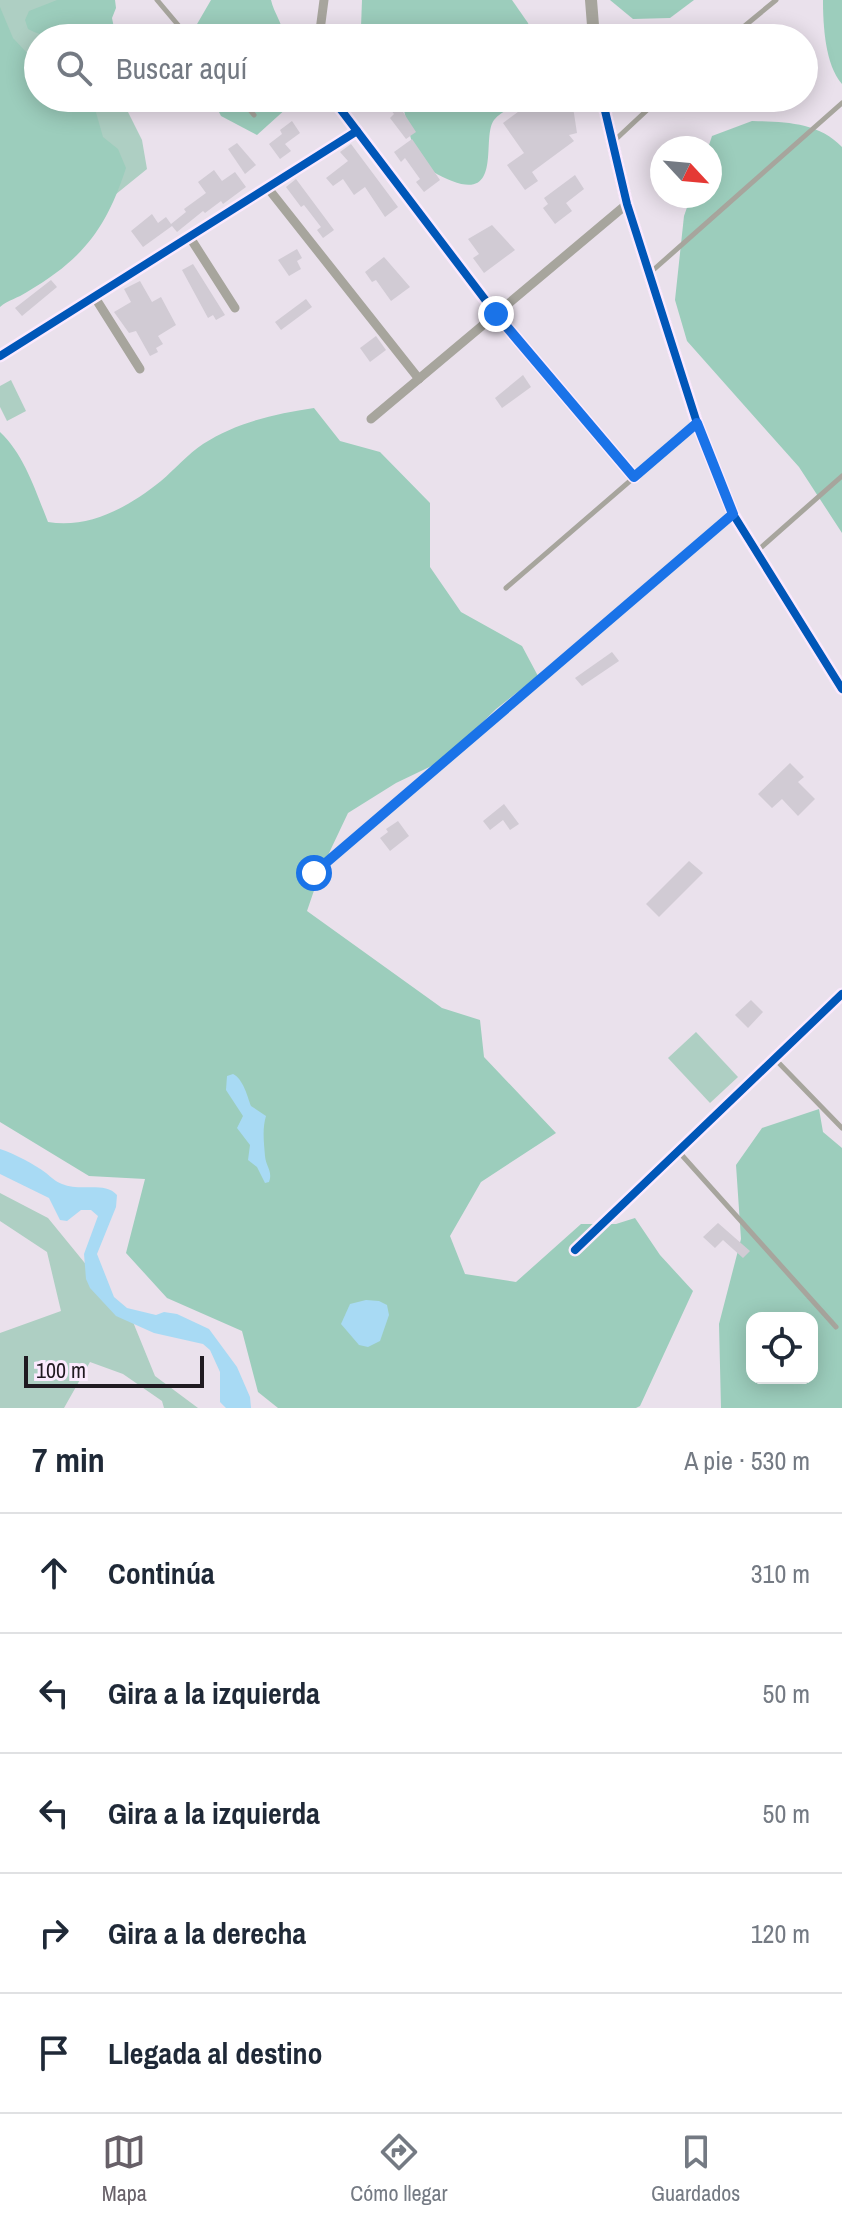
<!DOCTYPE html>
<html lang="es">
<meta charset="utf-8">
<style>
:root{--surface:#fff;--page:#f6f6f7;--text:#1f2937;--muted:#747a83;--line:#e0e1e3;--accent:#676068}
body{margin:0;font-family:"Archivo Narrow",sans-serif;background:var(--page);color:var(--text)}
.controls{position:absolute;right:24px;bottom:24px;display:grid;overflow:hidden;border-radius:16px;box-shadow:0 4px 20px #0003}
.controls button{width:72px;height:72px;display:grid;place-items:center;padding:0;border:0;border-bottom:2px solid var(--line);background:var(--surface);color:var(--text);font:40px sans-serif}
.compass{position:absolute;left:650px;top:136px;width:72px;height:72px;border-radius:50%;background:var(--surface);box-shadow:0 4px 20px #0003;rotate:116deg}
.scale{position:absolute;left:24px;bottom:20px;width:180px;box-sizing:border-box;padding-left:8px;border:4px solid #201a21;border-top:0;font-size:22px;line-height:28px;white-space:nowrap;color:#201a21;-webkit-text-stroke:6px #fbeafe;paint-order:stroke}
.stop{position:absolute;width:24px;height:24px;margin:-18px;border:6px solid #1a73e8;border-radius:50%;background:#fff}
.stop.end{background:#1a73e8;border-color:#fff;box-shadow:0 2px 8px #0008}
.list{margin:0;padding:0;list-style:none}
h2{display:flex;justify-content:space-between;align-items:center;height:104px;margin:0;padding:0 32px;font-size:34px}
h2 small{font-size:26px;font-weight:400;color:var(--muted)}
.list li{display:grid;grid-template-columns:52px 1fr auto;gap:24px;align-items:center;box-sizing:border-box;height:120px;padding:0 32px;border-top:2px solid var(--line)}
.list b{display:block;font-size:30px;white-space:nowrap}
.list em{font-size:26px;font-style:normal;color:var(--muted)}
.icon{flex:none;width:44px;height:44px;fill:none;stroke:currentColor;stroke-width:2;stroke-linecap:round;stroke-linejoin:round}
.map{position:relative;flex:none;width:842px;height:1408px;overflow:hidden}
.search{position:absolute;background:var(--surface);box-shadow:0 4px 20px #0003;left:24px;right:24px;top:24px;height:88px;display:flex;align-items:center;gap:20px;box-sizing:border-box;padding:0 28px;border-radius:44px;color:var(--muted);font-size:30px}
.sheet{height:704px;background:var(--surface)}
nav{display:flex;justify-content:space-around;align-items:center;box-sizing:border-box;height:112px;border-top:2px solid var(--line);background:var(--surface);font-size:22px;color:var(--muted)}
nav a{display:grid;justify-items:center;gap:4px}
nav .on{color:var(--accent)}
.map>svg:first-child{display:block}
</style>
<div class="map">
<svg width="842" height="1408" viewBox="0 0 842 1408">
<rect width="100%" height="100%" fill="#eae1ec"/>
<g fill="#aecfc3">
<polygon points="0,0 67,0 92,38 38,38 38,98 121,98 142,140 147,169 0,288"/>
<polygon points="11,380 26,411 7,421 0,407 0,386"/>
<polygon points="696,1032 738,1077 710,1103 668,1058"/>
<polygon points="0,1193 48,1218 133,1322 155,1376 198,1408 164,1408 162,1401 123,1374 90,1362 64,1408 0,1408 0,1333 61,1311 47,1252 0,1221"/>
</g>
<g fill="#9ccdbc" fill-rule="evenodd">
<path d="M57,0H115L116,8L112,18L116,38C88,38 53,43 28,29L25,20L29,11Z"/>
<path d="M211,0H271C274,14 284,24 283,38H192L193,31Z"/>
<polygon points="362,0 512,0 528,23 534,38 366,38 361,27"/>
<polygon points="610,0 694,0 670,18 633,19"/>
<path d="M823,0H842V84C825,65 823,25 823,0Z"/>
<path d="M0,7L13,38L27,53L38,51V98H88L95,109L103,137L118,149L126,168C106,229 83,259 27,292C18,298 8,300 0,307Z"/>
<polygon points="212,98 290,98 288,107 257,135 221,116"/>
<path d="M399,98H531C519,104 502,110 494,120C481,137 503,201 452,181C439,176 425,169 418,156C408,140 408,115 399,98Z"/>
<path d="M752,121C785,122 818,122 842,147V533L799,467L687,341L675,300L684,216L691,196H710V148H708L712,136Z"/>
<path d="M314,408L340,441L380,452L430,503V567L461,612L522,646L538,676L496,709L444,760L396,783L348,813L321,870L307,911L442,1008L480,1020L484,1057L556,1133L481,1182L450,1236L465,1274L516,1282L581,1224H616L635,1218L660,1255L693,1291L640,1406L636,1408H278L258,1392L242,1331L167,1298L126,1253L145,1179L89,1176L0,1122V432C24,454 36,492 48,522C89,529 129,507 161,481C175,469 188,454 203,444C237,422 275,414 314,408Z"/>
<path d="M819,1109L823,1132L842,1148V1408H721L719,1324L741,1239L736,1165L762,1128ZM752,1318H812V1378H752Z"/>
</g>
<g fill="#a8daf4">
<path d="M233,1074C243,1079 247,1095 251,1106L266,1116C262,1129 264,1143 265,1156C266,1167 273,1171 269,1182L265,1183L257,1167L248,1160L250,1145L237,1128L243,1116L226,1090L227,1076Z"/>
<path d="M0,1149C15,1154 34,1164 46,1173C51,1177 56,1182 62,1184C80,1192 105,1181 117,1195L116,1207L97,1254L114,1297L127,1308L156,1315L164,1312L177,1314L209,1329L237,1367L250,1397L251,1408H226L220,1402V1372L210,1350L203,1344L154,1333L116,1316L90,1288L86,1279L84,1254L98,1216L91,1210H81L67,1221L60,1220L49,1198L0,1174Z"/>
<polygon points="366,1300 379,1301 387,1305 389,1315 380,1341 368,1347 359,1345 341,1324 350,1304"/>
</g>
<g fill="#d1cbd4">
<polygon points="382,98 394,98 416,132 406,139 390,118 394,114"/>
<polygon points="537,98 560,98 542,111 573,107 577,133 569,135 574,141 532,172 538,181 525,190 507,165 524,153 503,123"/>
<polygon points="292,121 300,133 285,144 291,151 280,159 269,144 282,134 280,130"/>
<polygon points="412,139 440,180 424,192 416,182 420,179 405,158 401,162 394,152"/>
<polygon points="237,143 256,165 245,174 228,149"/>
<polygon points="351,144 398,207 385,217 365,187 354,195 343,179 333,186 326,178 348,161 340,152"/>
<polygon points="214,170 222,181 235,172 246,187 223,204 221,201 205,213 203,211 177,232 172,226 143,247 131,231 152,214 158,223 166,217 171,224 186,212 184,209 206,193 198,182"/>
<polygon points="575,175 584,189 566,203 572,211 555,224 543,208 548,204 544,198"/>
<polygon points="296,179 334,230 323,238 317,230 321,227 304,205 301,207 286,187"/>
<polygon points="492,225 515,250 484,273 473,258 479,254 468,239"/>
<polygon points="297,249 302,258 297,261 301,269 289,276 278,260"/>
<polygon points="384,257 410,287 391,301 376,280 372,282 365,272"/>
<polygon points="193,264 225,315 216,320 213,315 208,318 182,270"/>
<polygon points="51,280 57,287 22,316 15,308"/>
<polygon points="140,281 152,302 161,297 176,325 158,336 163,344 156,348 158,352 150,356 136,331 129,333 114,312 131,302 124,289"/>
<polygon points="306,299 312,307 281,330 275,322"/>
<polygon points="376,336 386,350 370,362 360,348"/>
<polygon points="523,375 531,387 502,408 495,398"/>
<polygon points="612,652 619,661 582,686 575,678"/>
<polygon points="790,763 804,777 798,782 815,799 798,816 782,799 772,808 758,794"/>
<polygon points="504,804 519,824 510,830 503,820 490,830 483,821"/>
<polygon points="398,821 409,836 390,851 380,838 388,832 386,829"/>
<polygon points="689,861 703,873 659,917 646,904"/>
<polygon points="751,1000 763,1012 748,1028 735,1015"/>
<polygon points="718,1223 750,1251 743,1258 723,1240 715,1248 703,1237"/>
</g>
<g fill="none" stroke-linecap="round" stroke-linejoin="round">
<g stroke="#a7a59d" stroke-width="5">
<polyline points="157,0 189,38"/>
<polyline points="730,38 776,0"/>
<polyline points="240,98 254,115"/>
<polyline points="614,141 660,98"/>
<polyline points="651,272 842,103"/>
<polyline points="757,551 842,476"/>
<polyline points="506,588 696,424"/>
<polyline points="314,873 732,514"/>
<polyline points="775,1059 842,1128"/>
<polyline points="679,1152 836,1327"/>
</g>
<g stroke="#a7a59d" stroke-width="9">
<polyline points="319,38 324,0"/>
<polyline points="332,98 496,314 634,477"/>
<polyline points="267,187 419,379"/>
<polyline points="189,236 235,308"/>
<polyline points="94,296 140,369"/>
<polyline points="0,356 357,131"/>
<polyline points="371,419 627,204"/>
<polyline points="575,1250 842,994"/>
</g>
<g stroke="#a7a59d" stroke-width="12">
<polyline points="591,0 594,38"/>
<polyline points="602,98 627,204 697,423 733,514 842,689"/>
</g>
<defs>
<g id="cycleway">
<polyline points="332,98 496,314 634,477"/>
<polyline points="602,98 627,204 697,423 733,514 842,689"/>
<polyline points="0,356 357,131"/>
<polyline points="575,1250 842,994"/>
</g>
</defs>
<use href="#cycleway" stroke="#fbeafe" stroke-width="13"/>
<use href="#cycleway" stroke="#0057b8" stroke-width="8"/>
</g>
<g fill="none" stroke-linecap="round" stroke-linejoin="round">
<polyline stroke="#1a73e8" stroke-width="10" points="314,873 733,514 697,423 634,477 496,314"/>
</g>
</svg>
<div class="controls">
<button><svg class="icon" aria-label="locate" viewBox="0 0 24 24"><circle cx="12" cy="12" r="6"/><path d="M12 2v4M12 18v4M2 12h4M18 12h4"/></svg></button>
</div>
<svg class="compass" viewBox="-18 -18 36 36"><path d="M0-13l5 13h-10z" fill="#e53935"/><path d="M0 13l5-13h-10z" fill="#747a83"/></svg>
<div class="scale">100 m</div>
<div class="stop" style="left:314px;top:873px"></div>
<div class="stop end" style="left:496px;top:314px"></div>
<div class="search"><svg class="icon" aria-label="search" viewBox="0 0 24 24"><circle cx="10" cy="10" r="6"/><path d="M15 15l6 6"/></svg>Buscar aquí</div>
</div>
<section class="sheet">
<h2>7 min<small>A pie · 530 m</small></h2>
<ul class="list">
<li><svg class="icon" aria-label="ahead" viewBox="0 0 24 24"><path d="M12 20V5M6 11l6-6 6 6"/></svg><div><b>Continúa</b></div><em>310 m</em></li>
<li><svg class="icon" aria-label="left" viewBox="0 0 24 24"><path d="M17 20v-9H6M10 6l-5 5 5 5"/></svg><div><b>Gira a la izquierda</b></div><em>50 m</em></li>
<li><svg class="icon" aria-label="left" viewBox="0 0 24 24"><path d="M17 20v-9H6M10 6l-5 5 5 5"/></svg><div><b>Gira a la izquierda</b></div><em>50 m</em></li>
<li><svg class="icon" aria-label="right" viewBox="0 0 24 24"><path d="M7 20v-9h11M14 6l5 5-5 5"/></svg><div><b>Gira a la derecha</b></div><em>120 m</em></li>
<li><svg class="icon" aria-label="arrive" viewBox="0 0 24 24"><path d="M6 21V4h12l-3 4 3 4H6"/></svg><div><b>Llegada al destino</b></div></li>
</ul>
</section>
<nav>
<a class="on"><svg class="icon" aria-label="map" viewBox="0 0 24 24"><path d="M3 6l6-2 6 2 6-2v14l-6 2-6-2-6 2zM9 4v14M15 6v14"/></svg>Mapa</a>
<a><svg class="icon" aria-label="directions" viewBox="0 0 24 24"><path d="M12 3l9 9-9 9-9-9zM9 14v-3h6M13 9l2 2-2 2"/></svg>Cómo llegar</a>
<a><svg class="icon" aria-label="saved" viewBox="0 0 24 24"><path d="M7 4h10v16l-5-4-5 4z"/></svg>Guardados</a>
</nav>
